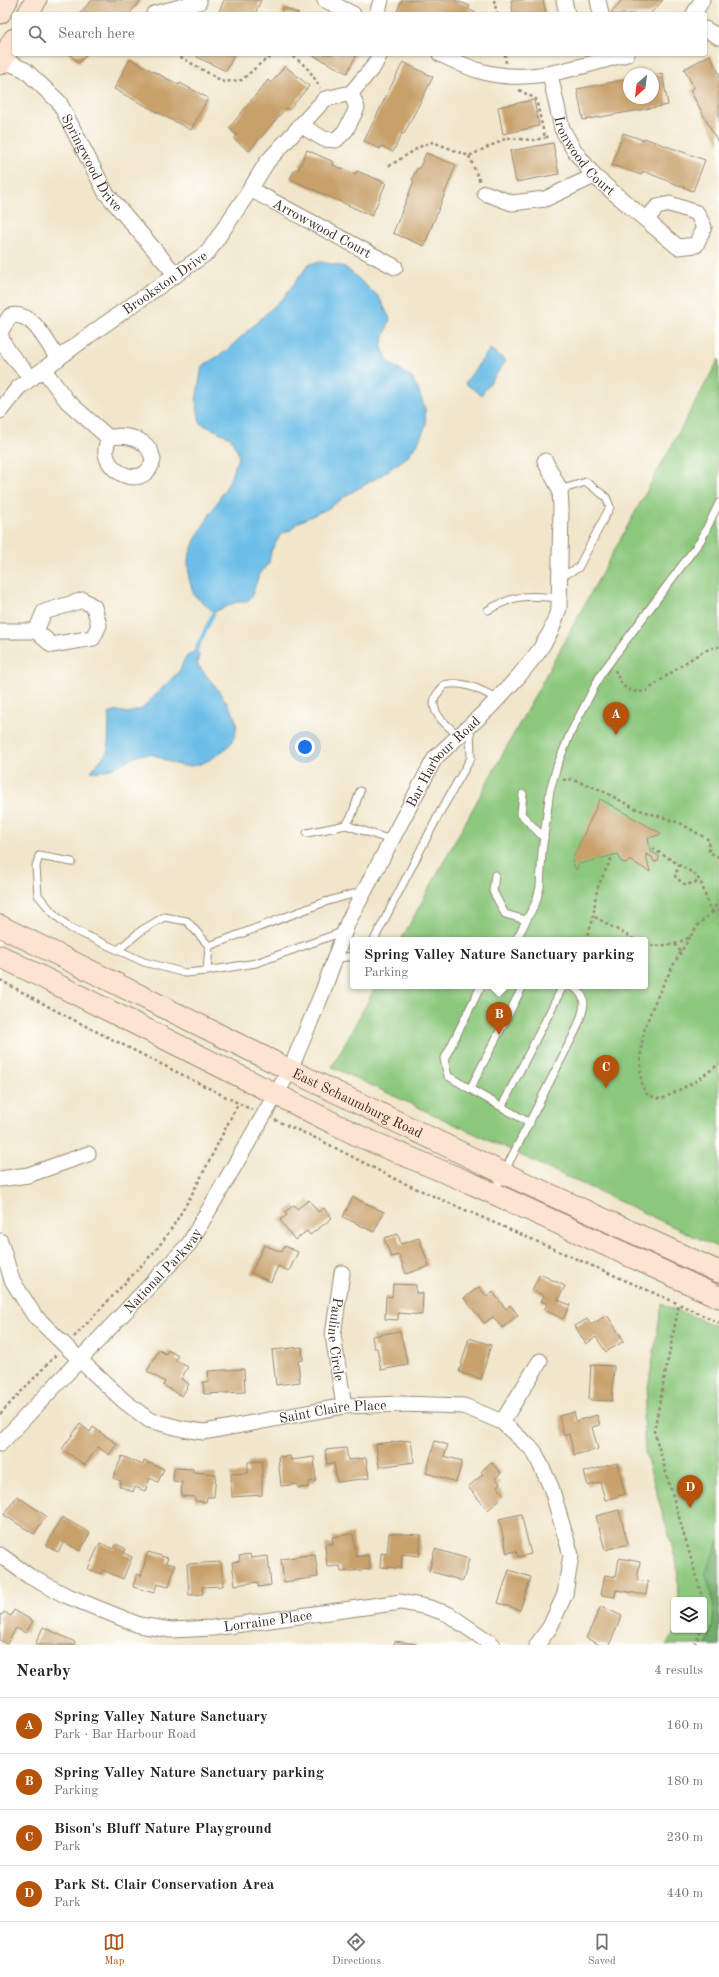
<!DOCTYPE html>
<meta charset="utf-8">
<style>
:root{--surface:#fff;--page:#f2f2f2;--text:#222;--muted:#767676;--line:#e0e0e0;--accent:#b45309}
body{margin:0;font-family:"Old Standard TT",serif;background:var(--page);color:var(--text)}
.controls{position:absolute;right:12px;bottom:12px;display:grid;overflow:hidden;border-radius:4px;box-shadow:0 1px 3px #0004}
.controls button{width:36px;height:36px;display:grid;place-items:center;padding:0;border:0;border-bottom:1px solid var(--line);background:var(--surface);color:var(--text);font:20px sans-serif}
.compass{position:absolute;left:623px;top:68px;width:36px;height:36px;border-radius:50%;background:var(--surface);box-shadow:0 1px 3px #0004;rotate:208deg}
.you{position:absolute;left:305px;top:747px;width:14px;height:14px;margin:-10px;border:3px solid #fff;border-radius:50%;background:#1a73e8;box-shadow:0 0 0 6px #1a73e833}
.badge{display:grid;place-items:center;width:26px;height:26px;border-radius:50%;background:var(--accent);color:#fff;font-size:13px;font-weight:700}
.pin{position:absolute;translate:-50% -33px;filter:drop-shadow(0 1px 2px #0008)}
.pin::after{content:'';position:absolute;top:21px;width:14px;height:12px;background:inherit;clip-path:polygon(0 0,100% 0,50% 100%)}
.popup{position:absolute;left:350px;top:937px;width:298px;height:52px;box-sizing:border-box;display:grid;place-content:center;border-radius:4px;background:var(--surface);filter:drop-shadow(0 1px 3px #0005);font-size:13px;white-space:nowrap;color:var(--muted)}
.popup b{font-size:15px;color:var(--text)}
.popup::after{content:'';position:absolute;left:50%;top:100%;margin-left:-8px;border:8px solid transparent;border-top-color:var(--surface)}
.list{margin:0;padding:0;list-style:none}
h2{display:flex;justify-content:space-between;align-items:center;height:52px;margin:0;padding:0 16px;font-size:17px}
h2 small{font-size:13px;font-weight:400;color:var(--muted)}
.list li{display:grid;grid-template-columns:26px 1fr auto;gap:12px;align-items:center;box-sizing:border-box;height:56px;padding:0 16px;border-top:1px solid var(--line)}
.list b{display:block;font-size:15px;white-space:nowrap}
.list p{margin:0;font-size:13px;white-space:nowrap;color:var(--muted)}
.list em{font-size:13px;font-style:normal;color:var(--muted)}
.icon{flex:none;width:22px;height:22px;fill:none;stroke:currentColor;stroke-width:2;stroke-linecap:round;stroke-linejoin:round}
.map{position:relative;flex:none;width:719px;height:1645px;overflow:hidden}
.search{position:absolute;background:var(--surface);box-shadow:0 1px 3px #0004;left:12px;right:12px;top:12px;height:44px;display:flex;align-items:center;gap:10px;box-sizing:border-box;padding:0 14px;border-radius:4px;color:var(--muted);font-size:15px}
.sheet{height:276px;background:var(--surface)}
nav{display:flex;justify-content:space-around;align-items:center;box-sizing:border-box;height:56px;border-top:1px solid var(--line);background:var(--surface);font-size:11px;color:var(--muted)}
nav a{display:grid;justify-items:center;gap:2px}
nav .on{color:var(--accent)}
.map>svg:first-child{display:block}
</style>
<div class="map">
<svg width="719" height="1645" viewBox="0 0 719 1645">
<rect width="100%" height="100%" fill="#fdfcf7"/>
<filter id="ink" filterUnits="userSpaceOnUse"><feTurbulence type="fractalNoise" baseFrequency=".025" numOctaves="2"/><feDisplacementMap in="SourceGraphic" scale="8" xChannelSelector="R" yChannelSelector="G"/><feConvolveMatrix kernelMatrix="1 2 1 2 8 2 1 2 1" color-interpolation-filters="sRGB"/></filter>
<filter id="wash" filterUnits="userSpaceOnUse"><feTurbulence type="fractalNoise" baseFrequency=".012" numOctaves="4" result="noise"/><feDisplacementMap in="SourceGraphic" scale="16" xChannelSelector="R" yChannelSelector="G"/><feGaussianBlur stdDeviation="0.9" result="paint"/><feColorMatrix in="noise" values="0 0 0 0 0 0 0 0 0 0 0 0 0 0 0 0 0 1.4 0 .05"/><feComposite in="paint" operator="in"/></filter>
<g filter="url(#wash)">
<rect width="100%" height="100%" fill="#f1e6cb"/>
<g fill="#8bc77c" stroke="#63784d">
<polygon points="719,359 719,1248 332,1067 376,986 645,986 645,940 401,940"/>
<polygon points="662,1304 719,1327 719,1645 666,1645 677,1630 704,1630 704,1600 678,1600 677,1564 645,1452 643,1418"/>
</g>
<path fill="#70ac6c" stroke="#566b45" d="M719,1540V1645H706C718,1619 714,1599 705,1573Z"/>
<g fill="#6cbee8" stroke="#547483">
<polygon points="321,262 345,267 379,297 390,319 381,346 389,363 412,378 418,389 425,409 426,425 418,443 406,458 380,476 347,495 329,508 297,523 291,530 281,534 271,551 269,563 259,574 252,596 247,602 237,602 214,612 194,595 189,579 188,559 195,540 229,482 239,455 231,438 200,423 196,401 202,366 225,352 284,297 309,264"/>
<polygon points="490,349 506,361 481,395 465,383"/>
<path d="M196,650L199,655L197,664C206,675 234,708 236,721C238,735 232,745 221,752C212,759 200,766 188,766C172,767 157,753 148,754C128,755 111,775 91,771L108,751L109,714L118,711L128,713L142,709L180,670L185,658Z"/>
</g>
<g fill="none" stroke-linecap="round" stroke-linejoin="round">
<polyline stroke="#6cbee8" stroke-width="4" points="196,650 214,612"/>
</g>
<g id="blocks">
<g fill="#c8a06a">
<polygon points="92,0 141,0 141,1 129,14 79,14"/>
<polygon points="224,0 261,0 255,14 218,14"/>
<polygon points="402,0 454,0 470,6 468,9 478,14 403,14 397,11"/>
<polygon points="511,0 543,0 546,14 513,14"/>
<polygon points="622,0 663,0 650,14 614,14 611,12"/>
<polygon points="284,7 299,14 281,14"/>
<polygon points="69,54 87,54 79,63"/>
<polygon points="199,54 235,54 226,71 197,57"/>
<polygon points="310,54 357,54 347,73"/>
<polygon points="710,55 719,73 719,144 690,90 694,88 684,69"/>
<polygon points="130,59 179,85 180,83 208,98 191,130 114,89"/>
<polygon points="403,62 433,77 404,134 402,133 393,152 381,146 380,149 364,141"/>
<polygon points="285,66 309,86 289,110 286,108 249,151 234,139 237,135 229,128 268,80 271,83"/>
<polygon points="662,73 668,105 583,120 577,89 629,79 629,98 653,98 653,75"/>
<polygon points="534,100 539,126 503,134 498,107"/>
<polygon points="623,133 643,140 644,138 705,160 693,191 643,171 641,175 612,165"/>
<polygon points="553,143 559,174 516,182 510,151"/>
<polygon points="307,150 334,162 333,165 356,174 357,171 386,183 372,216 290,179 295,169 298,170"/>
<polygon points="426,153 456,165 424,246 393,233 414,181 412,180 417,168 419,169"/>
<polygon points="600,799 662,834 648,838 650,851 659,856 659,858 658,861 654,862 652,857 646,854 650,872 630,860 627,863 621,862 618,854 579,864 576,870 572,860"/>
<polygon points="353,1197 384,1212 374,1232 343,1217"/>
<polygon points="309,1200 318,1212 324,1208 332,1218 310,1235 307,1231 295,1240 280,1220 287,1215 285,1212 294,1205 297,1209"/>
<polygon points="398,1234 401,1244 419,1238 429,1266 406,1274 399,1255 391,1257 384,1238"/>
<polygon points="264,1245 282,1252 285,1246 298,1252 289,1271 278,1266 271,1282 251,1273"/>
<polygon points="540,1274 565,1286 558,1300 570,1305 563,1319 544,1310 547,1304 541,1301 544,1296 532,1290"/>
<polygon points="393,1284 416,1285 416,1293 423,1293 422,1315 398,1313 398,1320 385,1319 386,1296 392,1297"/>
<polygon points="479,1287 487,1297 493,1292 506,1309 510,1305 518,1315 502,1328 493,1317 484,1323 464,1298"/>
<polygon points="607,1315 624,1341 606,1352 596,1337 586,1344 575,1326 587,1319 591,1325"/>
<polygon points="400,1331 408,1365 381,1370 377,1348 374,1348 372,1336"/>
<polygon points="469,1338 491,1345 481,1379 459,1372"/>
<polygon points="302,1347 303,1360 298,1361 300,1382 276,1385 272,1350"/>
<polygon points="159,1350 166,1354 168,1350 178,1356 175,1360 188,1367 181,1379 189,1384 182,1396 163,1385 165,1382 147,1371"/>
<polygon points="591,1365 614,1366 612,1401 589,1400"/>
<polygon points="244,1369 245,1392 204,1394 203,1382 209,1382 208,1371"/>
<polygon points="574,1412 576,1421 597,1415 600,1425 592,1427 598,1449 574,1455 569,1434 564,1436 559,1416"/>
<polygon points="80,1424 90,1432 93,1427 117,1444 109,1455 98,1447 85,1465 62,1449"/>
<polygon points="411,1440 414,1462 379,1467 376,1444"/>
<polygon points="435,1441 448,1445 444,1456 462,1461 456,1482 426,1473"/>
<polygon points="346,1448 348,1460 366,1458 369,1478 337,1482 334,1463 327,1464 325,1450"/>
<polygon points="122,1456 143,1465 144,1461 164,1469 158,1482 150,1478 145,1491 135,1487 133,1492 119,1486 121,1481 113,1478"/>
<polygon points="290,1456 291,1460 314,1457 316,1481 309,1482 309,1487 298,1488 297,1484 281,1486 278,1457"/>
<polygon points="262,1461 262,1495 232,1497 231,1474 248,1473 248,1462"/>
<polygon points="491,1462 501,1473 495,1478 500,1483 497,1486 504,1495 488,1510 468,1487 483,1474 481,1472"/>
<polygon points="617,1463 625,1494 605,1500 600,1482 588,1486 584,1472"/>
<polygon points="174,1468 193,1469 193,1472 216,1474 214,1497 207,1497 206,1502 195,1501 195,1497 181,1496 182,1482 173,1481"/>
<polygon points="17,1496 46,1516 34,1534 4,1515"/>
<polygon points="619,1510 628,1544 605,1550 596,1516"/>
<polygon points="521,1514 531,1554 518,1557 516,1551 507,1553 499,1519"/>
<polygon points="62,1517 90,1533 80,1551 64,1542 58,1552 46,1546"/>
<polygon points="389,1533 421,1535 419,1556 402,1554 401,1568 380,1567 381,1553 387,1554"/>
<polygon points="353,1534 356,1557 368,1555 370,1569 341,1572 340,1566 327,1567 325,1544 333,1544 332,1537"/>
<polygon points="100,1543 114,1549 116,1544 126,1549 124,1553 132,1557 123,1579 103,1570 101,1574 88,1569"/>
<polygon points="435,1549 469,1559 463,1581 429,1571"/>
<polygon points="148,1552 168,1558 166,1563 175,1565 169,1587 157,1584 154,1593 133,1587 137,1574 141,1576"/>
<polygon points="250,1554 251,1558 268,1556 271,1585 258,1587 258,1582 235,1585 232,1562 240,1561 239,1556"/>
<polygon points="315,1554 318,1577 284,1582 281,1559"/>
<polygon points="619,1558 640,1562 637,1580 648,1582 646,1595 616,1590 615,1597 601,1595 605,1575 616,1577"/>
<polygon points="221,1562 223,1586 202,1587 203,1594 189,1595 187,1564"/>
<polygon points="509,1570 531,1577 520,1610 498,1603"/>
<polygon points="601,1606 622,1616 609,1645 600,1645 586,1638"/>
<polygon points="14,1610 33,1621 26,1633 16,1628 7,1644 0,1640 0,1614 2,1615 4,1612 11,1616"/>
<polygon points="43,1627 75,1642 74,1645 35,1645"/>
<polygon points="395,1641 416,1644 416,1645 394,1645"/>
</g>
</g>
</g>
<g filter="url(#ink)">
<use href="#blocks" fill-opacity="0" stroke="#968874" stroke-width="1"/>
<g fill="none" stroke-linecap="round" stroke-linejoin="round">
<defs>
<g id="service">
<polyline points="560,577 578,568 610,507 606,497 586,482 560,490"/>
<path d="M488,610C516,594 528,595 559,598"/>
<path d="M458,735C449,727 429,713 435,698C436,694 442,689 444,685C464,680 480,690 498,699"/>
<polyline points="523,794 521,814 544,838"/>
<polyline points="346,825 352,815 360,791"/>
<polyline points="307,833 346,825 391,840"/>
<polyline points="72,862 39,856 36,866 38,895 52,912 70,928 144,962 185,973 207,971 209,946 325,902 363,891"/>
<polyline points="495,875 493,891 505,914 526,920"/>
<polyline points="374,940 439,814 471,758 470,727"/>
<polyline points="516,940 536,902 540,887 542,852 550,790 557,766 570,734 601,674 701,540 719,503"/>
<polyline points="118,950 142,930 164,917 187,921 209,946"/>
<polyline points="334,959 353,956"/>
<polyline points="207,971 256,963 345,931"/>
<polyline points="523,986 470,1089 530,1123"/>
<polyline points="470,1089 448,1076 444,1060 481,986"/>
<polyline points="502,1106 563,986"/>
<path d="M494,1192L577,1028C583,1010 591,998 572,986"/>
</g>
<g id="minor">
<polyline points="325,0 353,14"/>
<polyline points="564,0 567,14"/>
<polyline points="598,0 601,14"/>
<polyline points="154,14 199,2"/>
<polyline points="377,14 381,0"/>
<polyline points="694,14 702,0"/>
<polyline points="705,29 719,37"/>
<path d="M440,54C453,60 466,67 480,71C529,86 580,66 627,54"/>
<path id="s1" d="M0,59L25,70L59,102L106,193L176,275"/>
<path id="s2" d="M550,74L562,129L574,150L594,176L678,247L696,245L704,227L697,213L670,204L657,207L647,219"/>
<polyline points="300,125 324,139 336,140 346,130 357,108 351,93"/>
<path id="s3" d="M250,189L395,267"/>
<polyline points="485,193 512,203 545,199 594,176"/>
<path d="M0,332L10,316C33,310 47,343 58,359"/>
<path d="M0,333C4,351 20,365 32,378"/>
<path d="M44,370L67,401L109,438C126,433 150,439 153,460C146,489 110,476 106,454C105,449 107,443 109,438"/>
<path id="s4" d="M0,411L18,388L98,329L208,252L248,193L267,162L325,99L351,93L374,66L380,54"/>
<polyline points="0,631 36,631 52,645 93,638 99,625 94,607 83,600 44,612 36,631"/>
<polyline points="0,1179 28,1175 88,1154"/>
<path id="s5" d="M0,1241L12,1280L34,1315L80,1360L124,1401L149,1420L183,1429L204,1432L344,1406L402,1404L464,1406L502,1422L534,1451L551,1487L571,1555L565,1594L550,1627L537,1645"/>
<path id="s6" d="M342,1273L333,1335L344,1406"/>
<polyline points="502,1422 540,1361"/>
<path id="s7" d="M0,1444L189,1244L290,1070L323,991L348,922L435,758L490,707L518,677L539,651L551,631L559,608L561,508L560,490L545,461"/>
<path id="s8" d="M0,1555L29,1576L65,1595L139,1625L171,1630L213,1628L401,1602L427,1607L448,1614L493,1645"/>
</g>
<g id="secondary">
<polyline points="0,13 7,0"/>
<polyline points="28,14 36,0"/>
<polyline points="0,64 14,39"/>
<path id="s9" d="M0,926L290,1070L503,1173L719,1272"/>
<polyline points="0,956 361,1137 475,1185 719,1297"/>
</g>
</defs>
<use href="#service" stroke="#968874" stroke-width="9"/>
<use href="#minor" stroke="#968874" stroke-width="17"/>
<use href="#secondary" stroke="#968874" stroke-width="23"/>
<g stroke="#968874" stroke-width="2.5" stroke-dasharray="3 3" stroke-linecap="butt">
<polyline points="494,0 497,14"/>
<polyline points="175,54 224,82 242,80 262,62 274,56 285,54"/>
<path d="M287,54C304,62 311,71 320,88"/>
<polyline points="505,54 506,63"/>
<polyline points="519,90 536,99 545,138 551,135"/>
<polyline points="469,156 480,182"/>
<polyline points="389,166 423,145 433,142 469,156 507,138 533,140 545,138"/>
<path d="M615,670C622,687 627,694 646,691C660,682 704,645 719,647"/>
<polyline points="563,780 571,779 601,790 634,808 680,823 709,840 709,852 719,857"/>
<polyline points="680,864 675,875 676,878 686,885 700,881"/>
<polyline points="711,912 719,901"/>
<polyline points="712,913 719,910"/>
<polyline points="595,917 635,940"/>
<path d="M690,937C674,963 656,995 646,1025C641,1038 636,1085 647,1094C652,1097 657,1098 662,1099L696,1081L719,1064"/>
<path d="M584,940C597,920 592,907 598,887C602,876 608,866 613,855"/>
<polyline points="645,944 654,946 675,944 690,937 698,925 711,913 702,885 696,875 650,847"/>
<polyline points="675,944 681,952"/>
<polyline points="0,980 64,1015 252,1110"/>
<polyline points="275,1120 320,1140 397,1180 679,1304"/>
<path d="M74,1337L156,1250C190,1206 212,1153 238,1104"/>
<polyline points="0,1414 56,1355"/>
<polyline points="703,1600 654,1431 679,1304 719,1323"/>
<polyline points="704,1603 707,1613 704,1622"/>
<polyline points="695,1645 701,1630"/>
</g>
<use href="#service" stroke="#fff" stroke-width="7"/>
<use href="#minor" stroke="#fff" stroke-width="15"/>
<use href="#secondary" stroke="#fde4d1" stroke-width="21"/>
</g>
</g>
<g text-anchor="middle" stroke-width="3" stroke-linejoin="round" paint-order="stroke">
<g font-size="14" fill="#3b2a1e" stroke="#fdfcf7">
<text dy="5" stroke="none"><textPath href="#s2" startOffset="91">Ironwood Court</textPath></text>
<text dy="5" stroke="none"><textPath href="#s1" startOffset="143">Springwood Drive</textPath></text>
<text dy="5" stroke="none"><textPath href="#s3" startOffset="82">Arrowwood Court</textPath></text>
<text dy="5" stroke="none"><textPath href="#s4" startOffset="210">Brookston Drive</textPath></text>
<text dy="5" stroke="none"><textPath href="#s7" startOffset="823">Bar Harbour Road</textPath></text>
<text dy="5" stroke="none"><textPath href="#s9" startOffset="399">East Schaumburg Road</textPath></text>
<text dy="5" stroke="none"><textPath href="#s7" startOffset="238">National Parkway</textPath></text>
<text dy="5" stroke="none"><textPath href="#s6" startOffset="67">Pauline Circle</textPath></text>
<text dy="5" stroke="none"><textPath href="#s5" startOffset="425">Saint Claire Place</textPath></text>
<text dy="5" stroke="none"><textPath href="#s8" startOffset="286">Lorraine Place</textPath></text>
</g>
</g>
</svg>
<div class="controls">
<button><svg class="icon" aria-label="layers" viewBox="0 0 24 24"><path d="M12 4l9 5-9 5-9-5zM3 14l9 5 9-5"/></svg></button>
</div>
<svg class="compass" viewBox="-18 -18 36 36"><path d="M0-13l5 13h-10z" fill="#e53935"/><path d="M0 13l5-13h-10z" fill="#767676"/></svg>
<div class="you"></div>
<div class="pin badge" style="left:616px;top:735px">A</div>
<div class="pin badge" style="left:499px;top:1035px">B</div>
<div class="popup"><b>Spring Valley Nature Sanctuary parking</b>Parking</div>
<div class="pin badge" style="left:606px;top:1088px">C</div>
<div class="pin badge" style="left:690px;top:1508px">D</div>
<div class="search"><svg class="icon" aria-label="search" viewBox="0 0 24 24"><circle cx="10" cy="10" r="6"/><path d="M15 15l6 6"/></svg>Search here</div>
</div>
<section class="sheet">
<h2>Nearby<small>4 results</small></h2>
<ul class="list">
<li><span class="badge">A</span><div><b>Spring Valley Nature Sanctuary</b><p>Park · Bar Harbour Road</p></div><em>160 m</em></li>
<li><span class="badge">B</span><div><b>Spring Valley Nature Sanctuary parking</b><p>Parking</p></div><em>180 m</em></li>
<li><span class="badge">C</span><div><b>Bison's Bluff Nature Playground</b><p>Park</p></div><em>230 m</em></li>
<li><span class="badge">D</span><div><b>Park St. Clair Conservation Area</b><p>Park</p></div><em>440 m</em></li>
</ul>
</section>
<nav>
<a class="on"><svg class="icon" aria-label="map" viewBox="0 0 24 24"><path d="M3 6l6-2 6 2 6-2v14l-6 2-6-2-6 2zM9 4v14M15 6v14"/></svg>Map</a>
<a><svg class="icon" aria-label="directions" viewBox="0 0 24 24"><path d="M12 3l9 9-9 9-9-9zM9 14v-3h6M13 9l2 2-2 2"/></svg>Directions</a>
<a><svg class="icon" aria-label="saved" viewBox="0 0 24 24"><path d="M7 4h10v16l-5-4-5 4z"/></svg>Saved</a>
</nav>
